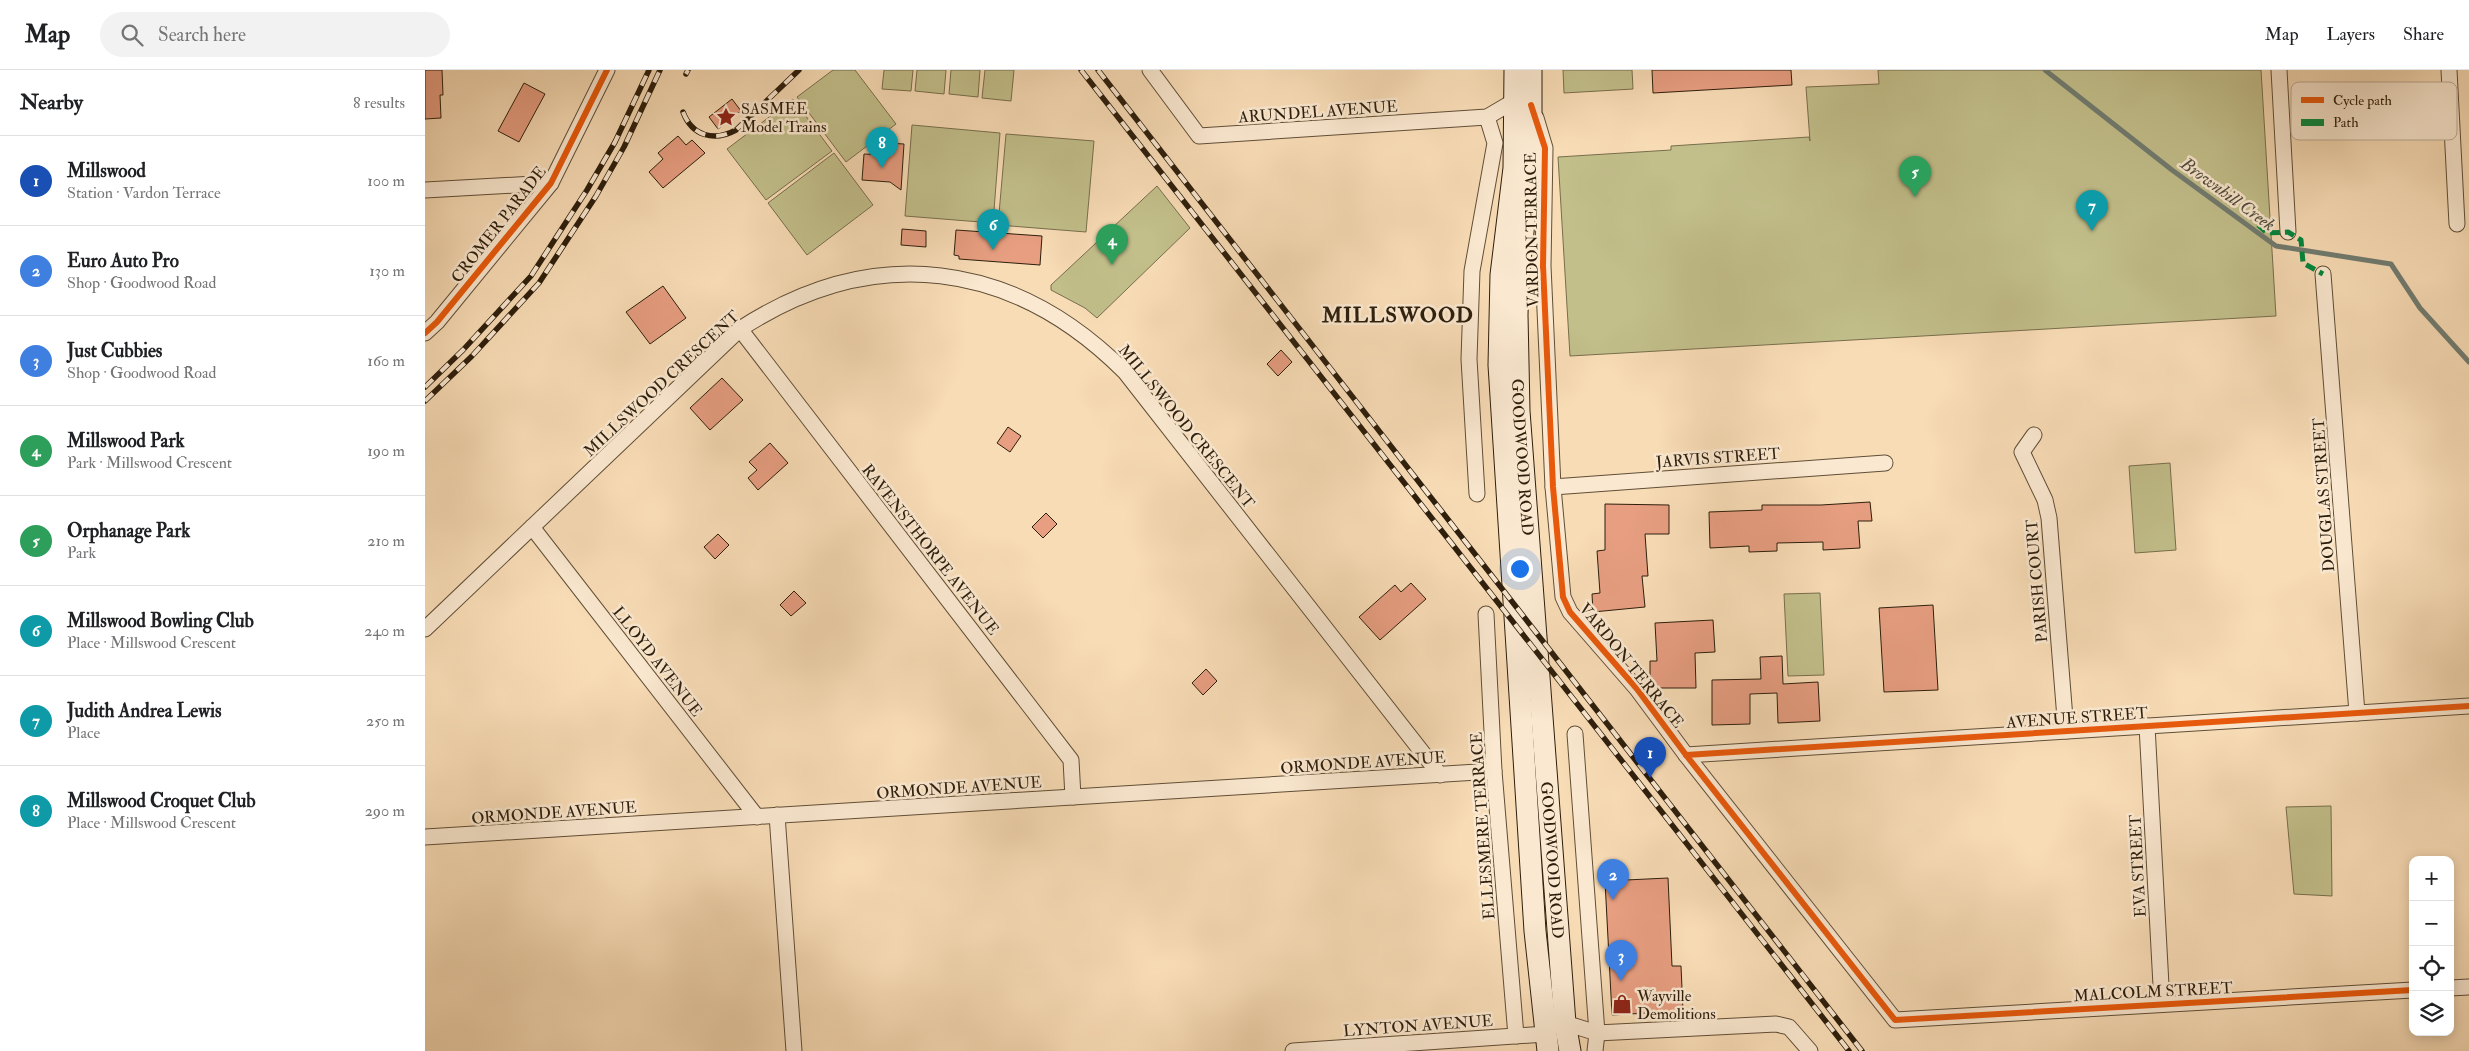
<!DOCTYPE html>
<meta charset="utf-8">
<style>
:root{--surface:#fff;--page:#f2f2f2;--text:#202124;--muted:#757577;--line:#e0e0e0;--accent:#8f2418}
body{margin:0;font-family:"IM FELL Double Pica",serif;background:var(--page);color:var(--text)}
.controls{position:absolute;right:15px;bottom:15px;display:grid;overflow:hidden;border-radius:10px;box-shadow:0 2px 12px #0003}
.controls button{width:45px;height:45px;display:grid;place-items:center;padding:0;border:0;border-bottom:1px solid var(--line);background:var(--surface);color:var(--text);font:25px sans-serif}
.you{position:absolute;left:1094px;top:498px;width:18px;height:18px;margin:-12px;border:4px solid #fff;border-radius:50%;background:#1a73e8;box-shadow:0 0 0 8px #1a73e833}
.badge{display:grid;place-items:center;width:32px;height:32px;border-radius:50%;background:var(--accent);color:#fff;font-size:16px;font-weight:700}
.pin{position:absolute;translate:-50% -41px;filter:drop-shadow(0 1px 2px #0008)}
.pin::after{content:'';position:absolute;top:26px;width:18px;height:15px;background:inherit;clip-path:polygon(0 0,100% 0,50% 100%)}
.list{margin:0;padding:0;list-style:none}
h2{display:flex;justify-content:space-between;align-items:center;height:65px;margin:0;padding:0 20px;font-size:21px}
h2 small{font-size:16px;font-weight:400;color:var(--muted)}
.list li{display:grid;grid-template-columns:32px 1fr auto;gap:15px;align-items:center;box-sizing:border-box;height:90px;padding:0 20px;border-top:1px solid var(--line)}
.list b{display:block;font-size:19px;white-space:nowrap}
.list p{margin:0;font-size:16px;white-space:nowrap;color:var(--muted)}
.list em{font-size:16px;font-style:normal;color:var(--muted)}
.icon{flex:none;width:28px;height:28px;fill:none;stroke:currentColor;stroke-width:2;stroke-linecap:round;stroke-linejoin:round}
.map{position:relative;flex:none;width:2044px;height:981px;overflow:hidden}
header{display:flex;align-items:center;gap:30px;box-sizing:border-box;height:70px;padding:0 25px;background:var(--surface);border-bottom:1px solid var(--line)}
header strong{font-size:24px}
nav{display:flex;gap:28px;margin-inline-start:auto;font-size:18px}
.search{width:350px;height:45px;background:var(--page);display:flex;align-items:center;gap:12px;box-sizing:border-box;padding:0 18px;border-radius:28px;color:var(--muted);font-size:19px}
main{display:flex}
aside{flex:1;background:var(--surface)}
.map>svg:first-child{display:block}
</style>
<header>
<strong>Map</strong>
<div class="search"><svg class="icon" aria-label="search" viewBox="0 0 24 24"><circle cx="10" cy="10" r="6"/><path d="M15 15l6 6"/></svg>Search here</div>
<nav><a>Map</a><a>Layers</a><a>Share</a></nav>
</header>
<main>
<aside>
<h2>Nearby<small>8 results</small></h2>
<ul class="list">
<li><span class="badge" style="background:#1a4fb4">1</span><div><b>Millswood</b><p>Station · Vardon Terrace</p></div><em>100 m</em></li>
<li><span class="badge" style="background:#3f7fe0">2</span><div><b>Euro Auto Pro</b><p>Shop · Goodwood Road</p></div><em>130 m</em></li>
<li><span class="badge" style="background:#3f7fe0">3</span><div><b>Just Cubbies</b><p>Shop · Goodwood Road</p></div><em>160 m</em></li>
<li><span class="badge" style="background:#2e9e5b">4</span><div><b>Millswood Park</b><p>Park · Millswood Crescent</p></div><em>190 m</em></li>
<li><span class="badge" style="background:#2e9e5b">5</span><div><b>Orphanage Park</b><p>Park</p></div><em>210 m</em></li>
<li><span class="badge" style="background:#0f9aa8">6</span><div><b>Millswood Bowling Club</b><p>Place · Millswood Crescent</p></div><em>240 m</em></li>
<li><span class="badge" style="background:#0f9aa8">7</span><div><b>Judith Andrea Lewis</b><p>Place</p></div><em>250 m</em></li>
<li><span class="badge" style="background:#0f9aa8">8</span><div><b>Millswood Croquet Club</b><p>Place · Millswood Crescent</p></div><em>290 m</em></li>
</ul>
</aside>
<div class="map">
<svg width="2044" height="981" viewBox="0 0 2044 981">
<rect width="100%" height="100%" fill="#f8dcb6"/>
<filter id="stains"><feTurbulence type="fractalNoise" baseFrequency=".004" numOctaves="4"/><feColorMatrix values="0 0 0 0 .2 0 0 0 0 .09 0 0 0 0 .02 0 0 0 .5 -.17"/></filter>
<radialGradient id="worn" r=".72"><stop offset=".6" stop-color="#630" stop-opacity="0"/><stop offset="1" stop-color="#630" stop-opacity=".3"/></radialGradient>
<g fill="#c2bf8b" stroke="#786e4c">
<polygon points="408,0 430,0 471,54 421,92 372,27"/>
<polygon points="459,0 488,0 486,21 457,19"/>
<polygon points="492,0 521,0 519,24 490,21"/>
<polygon points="526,0 555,0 553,27 524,24"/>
<polygon points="560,0 589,0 586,31 557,28"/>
<polygon points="1138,0 1207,0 1208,19 1139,23"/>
<polygon points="1453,0 1836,0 1851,246 1145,286 1133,87 1246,80 1246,76 1384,67 1385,71 1381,17 1454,14"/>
<polygon points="368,29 407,81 341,130 302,79"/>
<polygon points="487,55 575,63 568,153 480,146"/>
<polygon points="581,64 669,71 661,162 573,155"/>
<polygon points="409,83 448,135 382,185 343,133"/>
<polygon points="732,116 765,158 672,248 660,238 626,220 626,215"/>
<polygon points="1745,393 1751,480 1710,483 1704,396"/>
<polygon points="1395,523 1399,605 1363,606 1359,524"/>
<polygon points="1906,736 1907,826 1869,824 1861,737"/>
</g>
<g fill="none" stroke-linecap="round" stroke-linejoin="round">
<polyline stroke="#717c71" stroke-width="5" points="1620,0 1747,100 1851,176 1966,194 1995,238 2044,292"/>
</g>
<g fill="#e79e81" stroke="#2d1e0c">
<polygon points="0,0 17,0 18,25 15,25 16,48 0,49"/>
<polygon points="1227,0 1366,0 1367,15 1228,23"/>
<polygon points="99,13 120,24 94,72 73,61"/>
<polygon points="307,29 316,41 293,59 284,47"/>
<polygon points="253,66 261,75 267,70 280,83 238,118 224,102 238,89 233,83"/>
<polygon points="463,73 479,74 476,120 465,112 437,110 439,84 462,85"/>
<polygon points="477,159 501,161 501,177 476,175"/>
<polygon points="531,160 617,166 615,195 534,189 534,186 529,185"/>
<polygon points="238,216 261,248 225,274 201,242"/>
<polygon points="856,280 867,292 853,306 842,294"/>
<polygon points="297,308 318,330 285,360 265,338"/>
<polygon points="583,357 596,366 585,382 572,373"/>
<polygon points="345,373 363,393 333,420 323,408 332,400 324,392"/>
<polygon points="1445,432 1447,451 1433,451 1435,478 1398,480 1398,472 1352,473 1352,481 1324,482 1324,476 1285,478 1284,442 1337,440 1337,435 1396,435"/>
<polygon points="1180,434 1244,435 1244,464 1220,464 1223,506 1217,506 1220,537 1168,542 1167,524 1175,523 1172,481 1180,480"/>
<polygon points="621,443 632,454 618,468 607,457"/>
<polygon points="293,464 304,475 290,489 279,477"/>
<polygon points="986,513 1001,529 955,570 934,547 970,515 976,522"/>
<polygon points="369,521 381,533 366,546 355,535"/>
<polygon points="1508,535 1513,620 1459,622 1454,538"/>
<polygon points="1288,550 1290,582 1270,583 1271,618 1225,618 1225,591 1232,591 1230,553"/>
<polygon points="1357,586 1358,614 1393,612 1395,651 1353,653 1352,623 1325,624 1325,654 1287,655 1287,610 1336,609 1335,587"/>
<polygon points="781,599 792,611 778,625 767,613"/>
<polygon points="1243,808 1247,896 1256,896 1258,941 1187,945 1180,811"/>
</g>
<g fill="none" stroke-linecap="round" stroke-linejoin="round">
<defs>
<g id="street">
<polyline points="725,0 774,66 1062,47 1091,30"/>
<polyline points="1854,0 1863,162"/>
<polyline points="2024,0 2032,154"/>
<polyline points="1111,48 1120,78 1118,196 1128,417 1138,527 1145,542 1212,619 1261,685 1470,950 1988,920"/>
<polyline points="0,120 126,113"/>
<polyline points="1898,204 1932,643"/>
<polyline points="315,259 646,690 648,727"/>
<polyline points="0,263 12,252 126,113 182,0"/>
<polyline points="1609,365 1597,382 1620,430 1624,448 1641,661"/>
<polyline points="1128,417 1460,393"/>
<polyline points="1052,424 1044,289 1047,201 1070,73 1062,47"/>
<polyline points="107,457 332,747"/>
<polyline points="1061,544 1069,701 1091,966"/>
<path d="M0,559L315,259C449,172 588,190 700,302L1015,705"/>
<polyline points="1722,656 1737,934"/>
<polyline points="1150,664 1172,963 1170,981"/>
<polyline points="1261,685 2044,636"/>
<polyline points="352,745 369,981"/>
<polyline points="0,767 1069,701"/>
<polyline points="2025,918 2044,917"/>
<polyline points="1140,953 1172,963 1351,954 1364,957 1385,981"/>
<polyline points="868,981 1121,964"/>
</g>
<g id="secondary">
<polyline points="1090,0 1089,98 1076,205 1074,295 1110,861 1123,981"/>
<path id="s1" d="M1106,0V83L1093,211L1092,245L1094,341L1140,953L1145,981"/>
</g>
</defs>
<use href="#street" stroke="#604e36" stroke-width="17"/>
<use href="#secondary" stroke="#2d1e0c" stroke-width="23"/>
<use href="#street" stroke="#fae8d0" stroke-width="15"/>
<use href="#secondary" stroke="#fae8d0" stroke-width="21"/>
<defs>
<g id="rail">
<polyline points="656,0 1424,981"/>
<polyline points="673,0 1437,981"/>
<polyline points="261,4 263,0"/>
<path d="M258,42C267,66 289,72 311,60L374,0"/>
<polyline points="0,317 38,280 106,206 162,120 190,72 224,0"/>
<polyline points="0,331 47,286 114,213 171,126 199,77 235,0"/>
</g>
</defs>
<use href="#rail" stroke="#2d1e0c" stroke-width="5.5"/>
<use href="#rail" stroke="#fae8d0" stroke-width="4" stroke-dasharray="11" stroke-linecap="butt"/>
<polyline stroke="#00873e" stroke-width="5" stroke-dasharray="10 5" stroke-linecap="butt" points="1833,155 1842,163 1863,162 1876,170 1878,193 1898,204"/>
<defs>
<g id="cycleway">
<polyline points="1106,35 1120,78 1118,196 1128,417 1138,527 1145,542 1212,619 1261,685 1470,950 1988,920"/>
<polyline points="0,263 12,252 126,113 182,0"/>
<polyline points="1261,685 2044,636"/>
</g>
</defs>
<use href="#cycleway" stroke="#fae8d0" stroke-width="9"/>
<use href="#cycleway" stroke="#e8590c" stroke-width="6"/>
</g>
<defs>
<symbol id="sight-bare" viewBox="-9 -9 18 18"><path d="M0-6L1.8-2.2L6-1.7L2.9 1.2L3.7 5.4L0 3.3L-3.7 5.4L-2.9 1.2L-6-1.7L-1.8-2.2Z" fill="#8f2418" stroke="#fae8d0" stroke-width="2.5" paint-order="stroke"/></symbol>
<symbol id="shop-bare" viewBox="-9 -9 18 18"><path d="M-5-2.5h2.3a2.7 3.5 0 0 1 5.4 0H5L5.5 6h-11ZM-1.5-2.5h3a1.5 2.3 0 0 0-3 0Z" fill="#8f2418" stroke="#fae8d0" stroke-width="2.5" paint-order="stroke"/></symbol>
</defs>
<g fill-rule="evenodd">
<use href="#sight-bare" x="287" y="33" width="28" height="28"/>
<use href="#shop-bare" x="1183" y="920" width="28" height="28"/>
</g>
<g text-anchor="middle" stroke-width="5" stroke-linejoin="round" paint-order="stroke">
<g font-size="16" fill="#2d1e0c" stroke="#fae8d0" text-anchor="start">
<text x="316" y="44">SASMEE<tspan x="316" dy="18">Model Trains</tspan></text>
<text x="1212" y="931">Wayville<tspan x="1212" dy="18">Demolitions</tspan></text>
</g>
<g font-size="16" fill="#2d1e0c" stroke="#fae8d0">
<text transform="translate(893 41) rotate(-4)" y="6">ARUNDEL AVENUE</text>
<text transform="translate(73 154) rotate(-52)" y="6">CROMER PARADE</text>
<text transform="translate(1106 160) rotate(-91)" y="6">VARDON TERRACE</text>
<text transform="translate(236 313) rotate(-43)" y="6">MILLSWOOD CRESCENT</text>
<text transform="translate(762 356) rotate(51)" y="6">MILLSWOOD CRESCENT</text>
<text dy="6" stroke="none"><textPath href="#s1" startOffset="388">GOODWOOD ROAD</textPath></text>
<text transform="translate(1293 387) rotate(-4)" y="6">JARVIS STREET</text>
<text transform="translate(1898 425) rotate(-94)" y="6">DOUGLAS STREET</text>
<text transform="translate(506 479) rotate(52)" y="6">RAVENSTHORPE AVENUE</text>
<text transform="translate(1611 511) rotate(-95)" y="6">PARISH COURT</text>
<text transform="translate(233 591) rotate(52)" y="6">LLOYD AVENUE</text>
<text transform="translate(1207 595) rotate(51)" y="6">VARDON TERRACE</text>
<text transform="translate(1652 647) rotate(-4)" y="6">AVENUE STREET</text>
<text transform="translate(938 692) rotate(-4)" y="6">ORMONDE AVENUE</text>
<text transform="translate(534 717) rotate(-4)" y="6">ORMONDE AVENUE</text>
<text transform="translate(129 742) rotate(-4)" y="6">ORMONDE AVENUE</text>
<text transform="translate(1057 756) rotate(-94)" y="6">ELLESMERE TERRACE</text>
<text dy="6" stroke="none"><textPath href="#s1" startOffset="792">GOODWOOD ROAD</textPath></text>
<text transform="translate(1712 796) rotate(-93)" y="6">EVA STREET</text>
<text transform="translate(1728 921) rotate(-3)" y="6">MALCOLM STREET</text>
<text transform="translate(993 955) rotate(-4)" y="6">LYNTON AVENUE</text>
</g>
<g font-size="18" font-style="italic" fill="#4f4d3e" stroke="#fae8d0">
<text transform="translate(1803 124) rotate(36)" y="6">Brownhill Creek</text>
</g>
<g font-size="21" font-weight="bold" letter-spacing="1" fill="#2d1e0c" stroke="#fae8d0">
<text x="973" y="252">MILLSWOOD</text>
</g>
</g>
<rect x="1866" y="12" width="166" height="58" rx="8" fill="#fae8d0" stroke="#bcab95" stroke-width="1"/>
<rect x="1876" y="27" width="23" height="6" fill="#e8590c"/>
<rect x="1876" y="49" width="23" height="7" fill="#00873e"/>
<g font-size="14" fill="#2d1e0c">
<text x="1908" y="35">Cycle path</text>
<text x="1908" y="57">Path</text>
</g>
<rect width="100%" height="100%" filter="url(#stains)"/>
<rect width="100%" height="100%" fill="url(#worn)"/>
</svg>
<div class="controls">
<button>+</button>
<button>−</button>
<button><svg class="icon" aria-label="locate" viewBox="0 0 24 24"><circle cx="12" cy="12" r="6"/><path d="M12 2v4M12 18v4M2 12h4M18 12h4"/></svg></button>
<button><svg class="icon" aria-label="layers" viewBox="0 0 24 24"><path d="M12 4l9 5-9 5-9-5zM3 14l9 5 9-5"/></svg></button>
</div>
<div class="you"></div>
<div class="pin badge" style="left:1225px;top:708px;background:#1a4fb4">1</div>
<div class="pin badge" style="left:1188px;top:830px;background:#3f7fe0">2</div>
<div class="pin badge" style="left:1196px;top:911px;background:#3f7fe0">3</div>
<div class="pin badge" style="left:687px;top:195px;background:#2e9e5b">4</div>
<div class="pin badge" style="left:1490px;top:127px;background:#2e9e5b">5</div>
<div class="pin badge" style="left:568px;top:180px;background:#0f9aa8">6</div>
<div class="pin badge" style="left:1667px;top:161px;background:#0f9aa8">7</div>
<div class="pin badge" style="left:457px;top:98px;background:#0f9aa8">8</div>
</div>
</main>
